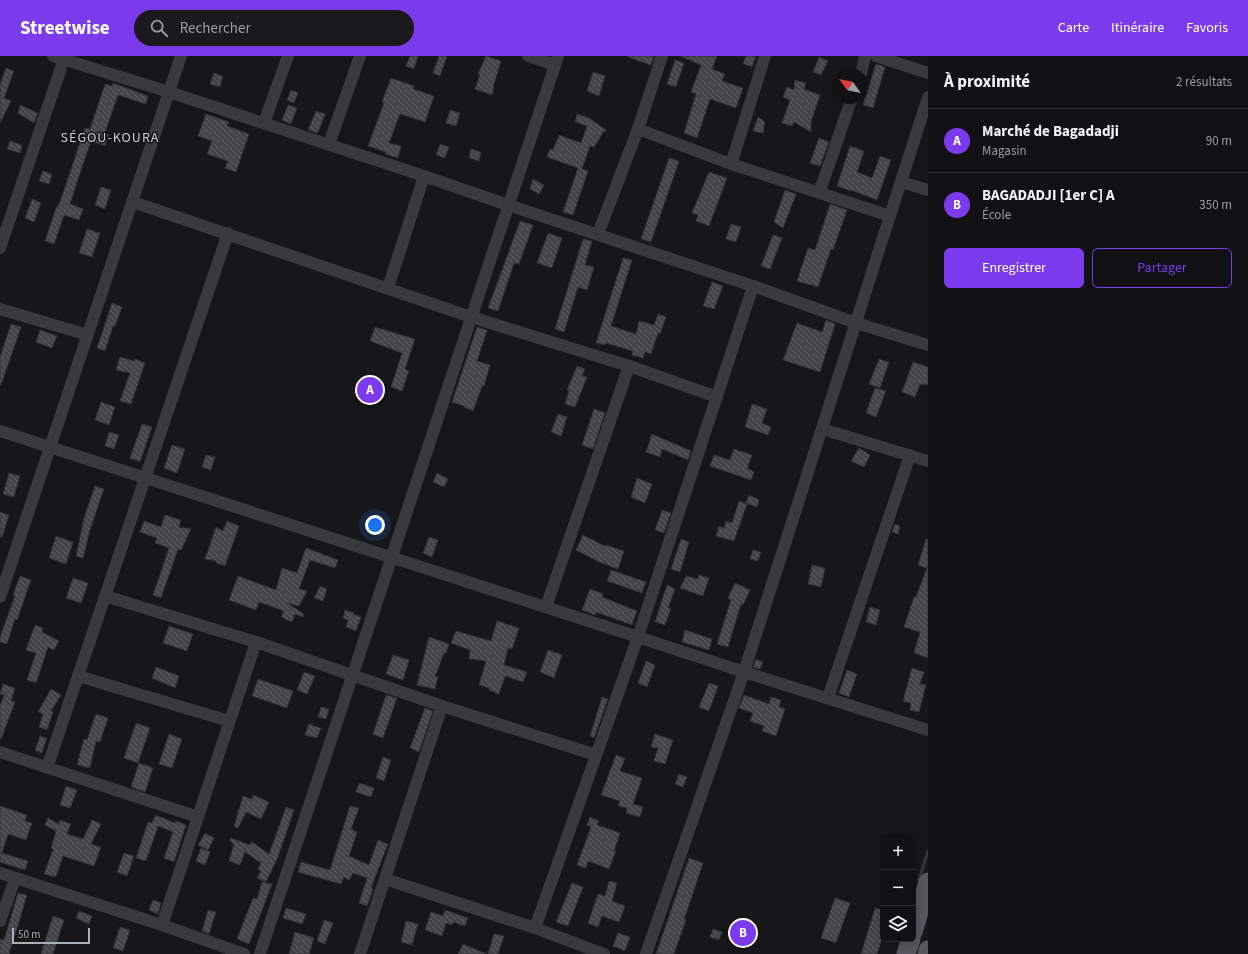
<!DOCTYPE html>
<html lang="fr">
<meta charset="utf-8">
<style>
:root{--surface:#111113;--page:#1a1a1c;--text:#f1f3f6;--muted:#9c9da0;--line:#303133;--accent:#7c3aed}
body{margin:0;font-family:"Source Sans 3",sans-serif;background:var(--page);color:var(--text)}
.controls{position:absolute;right:12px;bottom:12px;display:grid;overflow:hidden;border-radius:6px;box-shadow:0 2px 10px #0003}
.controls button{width:36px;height:36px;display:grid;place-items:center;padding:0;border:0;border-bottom:1px solid var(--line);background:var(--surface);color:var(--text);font:20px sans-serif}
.compass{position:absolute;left:832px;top:12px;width:36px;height:36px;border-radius:50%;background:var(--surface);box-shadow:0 2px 10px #0003;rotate:303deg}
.scale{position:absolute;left:12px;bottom:10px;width:78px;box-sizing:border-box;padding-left:4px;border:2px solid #a9b0b8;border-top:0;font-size:11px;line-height:14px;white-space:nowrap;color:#a9b0b8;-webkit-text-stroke:3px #121214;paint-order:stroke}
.you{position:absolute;left:375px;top:469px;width:14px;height:14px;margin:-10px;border:3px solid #fff;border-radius:50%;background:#1a73e8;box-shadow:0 0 0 6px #1a73e833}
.badge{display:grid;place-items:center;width:26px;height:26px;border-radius:50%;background:var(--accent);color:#fff;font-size:13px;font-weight:700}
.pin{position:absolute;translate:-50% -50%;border:2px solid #fff;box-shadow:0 1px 4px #0006}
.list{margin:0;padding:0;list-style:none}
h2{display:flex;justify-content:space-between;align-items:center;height:52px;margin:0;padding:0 16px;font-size:17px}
h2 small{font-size:13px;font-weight:400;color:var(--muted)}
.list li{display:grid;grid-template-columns:26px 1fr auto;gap:12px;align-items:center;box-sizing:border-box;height:64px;padding:0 16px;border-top:1px solid var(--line)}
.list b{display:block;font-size:15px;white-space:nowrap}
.list p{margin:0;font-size:13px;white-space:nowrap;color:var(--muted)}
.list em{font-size:13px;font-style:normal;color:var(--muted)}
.actions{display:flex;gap:8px;padding:12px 16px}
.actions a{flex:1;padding:9px 0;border:1px solid var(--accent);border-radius:6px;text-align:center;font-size:14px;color:var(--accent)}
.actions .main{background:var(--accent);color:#fff}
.icon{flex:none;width:22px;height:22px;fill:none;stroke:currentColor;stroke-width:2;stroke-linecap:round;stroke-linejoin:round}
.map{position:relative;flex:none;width:928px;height:898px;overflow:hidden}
header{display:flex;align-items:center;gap:24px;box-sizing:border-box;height:56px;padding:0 20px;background:var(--accent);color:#fff}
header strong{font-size:19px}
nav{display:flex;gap:22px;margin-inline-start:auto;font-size:14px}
.search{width:280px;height:36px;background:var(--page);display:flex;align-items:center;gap:10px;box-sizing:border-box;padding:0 14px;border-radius:22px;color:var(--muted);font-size:15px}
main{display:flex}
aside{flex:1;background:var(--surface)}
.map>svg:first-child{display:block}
</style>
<header>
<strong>Streetwise</strong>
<div class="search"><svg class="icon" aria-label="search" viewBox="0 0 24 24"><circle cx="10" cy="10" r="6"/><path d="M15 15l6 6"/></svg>Rechercher</div>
<nav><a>Carte</a><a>Itinéraire</a><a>Favoris</a></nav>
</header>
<main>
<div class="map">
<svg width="928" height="898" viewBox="0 0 928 898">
<defs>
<pattern id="building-back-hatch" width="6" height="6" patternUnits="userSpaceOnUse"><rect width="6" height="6" fill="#434549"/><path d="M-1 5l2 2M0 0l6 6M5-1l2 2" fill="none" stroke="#5b5d61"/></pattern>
</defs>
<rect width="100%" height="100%" fill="#171719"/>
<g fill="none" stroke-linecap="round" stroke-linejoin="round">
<polyline stroke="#2d383c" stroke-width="3" points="919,824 928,795"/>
</g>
<g fill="url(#building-back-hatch)" stroke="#313235">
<polygon points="410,0 418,0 414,13 406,10"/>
<polygon points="439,0 447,0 440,20 433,17"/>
<polygon points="486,0 501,5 493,31 494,31 492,39 475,33 480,18 478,18"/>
<polygon points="628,0 654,0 651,9 628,1"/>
<polygon points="680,0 717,0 712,13 725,18 722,25 743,32 736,52 710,43 697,82 684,77 696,38 691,36 701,9"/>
<polygon points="746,0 756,0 752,11 743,8"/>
<polygon points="819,1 828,5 821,19 813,16"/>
<polygon points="675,4 684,7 676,31 667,28"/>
<polygon points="876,8 885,11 873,52 863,49"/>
<polygon points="6,12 14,15 4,42 11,45 0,67 0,28"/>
<polygon points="593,16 605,20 599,40 587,35"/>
<polygon points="214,17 223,20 220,31 210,28"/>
<polygon points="391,22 414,30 413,33 434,40 425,66 400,58 389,87 401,90 398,102 385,98 386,96 368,90 384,47 382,46"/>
<polygon points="795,24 806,27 804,33 820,39 811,66 811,76 794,66 792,70 782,67 790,44 783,41 787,31 794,34"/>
<polygon points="113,27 148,40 146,48 118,39 105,77 109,79 105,90 91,85 80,117 70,148 83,153 79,164 64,159 54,188 45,185 56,152 60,146 85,72 90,73 105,28 112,30"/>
<polygon points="291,34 298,37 294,47 287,44"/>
<polygon points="20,49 38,57 34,67 18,57"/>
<polygon points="288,49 297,52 291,68 282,64"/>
<polygon points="450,54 460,57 456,70 446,67"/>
<polygon points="316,55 325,58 318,77 308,74"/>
<polygon points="206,58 229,66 227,70 249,78 236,116 225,112 228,105 207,98 212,85 198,80"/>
<polygon points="577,58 589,62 606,74 605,76 604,75 594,91 590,90 582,113 588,115 573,159 563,156 578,112 547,101 550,93 553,94 559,79 581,87 587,70 575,66"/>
<polygon points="758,61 765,66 763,77 753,75"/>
<polygon points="819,82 829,86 820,110 810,107"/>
<polygon points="10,85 22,89 20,97 7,93"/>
<polygon points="440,88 449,91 445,102 436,99"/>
<polygon points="850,90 864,95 857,116 872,122 880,100 891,104 877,144 851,134 851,135 837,130"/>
<polygon points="471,93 481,96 479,105 469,102"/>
<polygon points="669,102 679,105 651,186 641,183"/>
<polygon points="43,115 52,118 49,128 39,125"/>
<polygon points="709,116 727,122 709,170 696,165 698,159 692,157"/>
<polygon points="533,123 544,129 539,138 530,133"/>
<polygon points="101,131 111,134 105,153 95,149"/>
<polygon points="785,134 796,138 783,172 774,166"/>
<polygon points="32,143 41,147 34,166 25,162"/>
<polygon points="830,148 847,154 833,194 831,193 818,231 797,225 808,192 815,194"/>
<polygon points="520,165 533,169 519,208 514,207 498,255 488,252"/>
<polygon points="731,168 741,171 736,186 726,183"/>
<polygon points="87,173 100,177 92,201 79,197"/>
<polygon points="548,177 562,182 552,212 537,207"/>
<polygon points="773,179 782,182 770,213 761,210"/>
<polygon points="583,183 592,185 585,209 594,211 587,234 578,231 564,276 555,273"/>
<polygon points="623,202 632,204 611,270 636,278 639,265 654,269 658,258 666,261 660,278 658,277 651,298 645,296 643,302 632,299 633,295 606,287 605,289 596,287"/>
<polygon points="712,226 723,230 714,253 703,250"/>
<polygon points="112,247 122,251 115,270 113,270 105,295 97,292"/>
<polygon points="826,264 835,268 820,316 783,304 797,267 822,276"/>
<polygon points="11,268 21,271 1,329 0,329 0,301"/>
<polygon points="375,271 415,283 405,313 409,315 402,335 391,331 402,297 370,285"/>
<polygon points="477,271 487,274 477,305 490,309 484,330 482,330 473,355 464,351 464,350 452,346"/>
<polygon points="40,274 57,280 52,292 36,286"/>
<polygon points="120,301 134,305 135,303 145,307 131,348 120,345 130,317 116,314"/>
<polygon points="879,303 889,306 880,332 869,328"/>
<polygon points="913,306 928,311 928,329 920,328 915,341 902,336"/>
<polygon points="577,310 585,313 582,320 587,321 575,351 565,348 569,335 567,334"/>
<polygon points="875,332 886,335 876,361 866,357"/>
<polygon points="101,346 115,351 109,369 95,364"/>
<polygon points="752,348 767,353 762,367 771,371 768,379 745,371"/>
<polygon points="594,353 605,357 593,393 582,389"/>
<polygon points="558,358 567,361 561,380 551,376"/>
<polygon points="142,368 152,371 140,406 130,402"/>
<polygon points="109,376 119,379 114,393 105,390"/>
<polygon points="652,378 691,395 688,404 662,393 660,401 646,396"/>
<polygon points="172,389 185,393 177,417 164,412"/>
<polygon points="859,392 870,399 864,411 851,405"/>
<polygon points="734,393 752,399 747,412 754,416 751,424 710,410 714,399 730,404"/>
<polygon points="206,399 215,401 211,414 202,411"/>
<polygon points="9,417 20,420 14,441 3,438"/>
<polygon points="437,417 448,423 444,431 433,426"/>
<polygon points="637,422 652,428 645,447 631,441"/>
<polygon points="95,430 104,433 90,474 83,502 76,500 84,462"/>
<polygon points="749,439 759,444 757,451 746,447"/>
<polygon points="739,445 747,448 734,485 716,480 719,470 724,472 726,465 732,467"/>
<polygon points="662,454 671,457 664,477 655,474"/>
<polygon points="0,456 9,459 2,481 0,481"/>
<polygon points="165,459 181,464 179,471 191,473 181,494 178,493 161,542 153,539 169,492 155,487 157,482 140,476 144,465 161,471"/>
<polygon points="227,465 239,470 225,510 216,507 216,505 205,503 216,471 223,475"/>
<polygon points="895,468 900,470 898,478 892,476"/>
<polygon points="583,479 605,490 606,489 624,495 618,513 599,506 576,494"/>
<polygon points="56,480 73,486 66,508 49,502"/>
<polygon points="429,481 438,484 432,501 423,497"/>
<polygon points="681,483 689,486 680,516 671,513"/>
<polygon points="926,483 928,483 928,602 914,597 920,576 904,571 914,541 916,541 927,512 918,509"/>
<polygon points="306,492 338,504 335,512 310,504 299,533 307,535 299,550 287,547 304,558 303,561 295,558 292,566 281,561 284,555 259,546 256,554 229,544 238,520 276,534 282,512 297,517"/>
<polygon points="753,494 761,496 758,505 750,503"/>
<polygon points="812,509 825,512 821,531 808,528"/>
<polygon points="611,514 646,526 642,537 607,525"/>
<polygon points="699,519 709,522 703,540 680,532 686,520 698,523"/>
<polygon points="20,520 31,524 17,564 15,563 7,588 0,586 0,581 15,540 13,539"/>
<polygon points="73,522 88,527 81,547 66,542"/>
<polygon points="735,527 750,534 743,549 741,548 728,591 717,588 731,544 728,542"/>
<polygon points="667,529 675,533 668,552 671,552 665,569 655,566"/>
<polygon points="320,530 327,533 323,545 314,542"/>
<polygon points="590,533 603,538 602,541 637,555 632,569 596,556 595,559 582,554"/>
<polygon points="870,551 880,554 876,569 866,566"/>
<polygon points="345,554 354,557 353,558 361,561 356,575 346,571 348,564 343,562"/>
<polygon points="497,565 519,572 512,593 508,592 504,609 527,616 523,626 505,620 499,638 489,634 489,632 479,629 486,605 469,603 470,594 451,587 456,575 491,585"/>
<polygon points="35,569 43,572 42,576 59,585 54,594 48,591 36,627 27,624 36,597 26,594"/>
<polygon points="169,570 193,578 187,595 163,587"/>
<polygon points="685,574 712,583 709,594 682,586"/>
<polygon points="429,581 449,588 446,597 444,597 435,621 438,621 435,633 417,629"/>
<polygon points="548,594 562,599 554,622 540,616"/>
<polygon points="393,599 409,604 403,624 386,618"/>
<polygon points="756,603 763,606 760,613 753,611"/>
<polygon points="646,605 655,609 647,631 638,627"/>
<polygon points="156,611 179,620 175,632 152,622"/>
<polygon points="912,612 924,616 920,628 926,629 919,656 910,654 911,647 903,645"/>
<polygon points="847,614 857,618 849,641 839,637"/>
<polygon points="304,616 315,620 307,638 297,634"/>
<polygon points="258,623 293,635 287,652 252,640"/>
<polygon points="709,627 718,630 709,655 699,651"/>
<polygon points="3,628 15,632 11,645 15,646 1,683 0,683 0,650 4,639 0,638"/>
<polygon points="51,633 61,639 51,655 53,656 47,674 39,671 43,658 38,656"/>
<polygon points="386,639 397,642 383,682 373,678"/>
<polygon points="744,639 769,648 771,641 781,644 779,651 785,653 776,680 762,675 764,670 750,665 753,657 739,652"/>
<polygon points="602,641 608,643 594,682 590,680"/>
<polygon points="321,651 329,653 326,663 318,661"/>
<polygon points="425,652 433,655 419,696 410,692"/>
<polygon points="96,658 108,662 100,686 96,685 90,712 77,709 84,683 87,684"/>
<polygon points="136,667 150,672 138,707 124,702"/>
<polygon points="309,668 321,672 317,682 305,679"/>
<polygon points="169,678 182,683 172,712 159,708"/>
<polygon points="655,678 673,684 665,708 654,705 658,692 651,691"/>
<polygon points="40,680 47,682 42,697 35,694"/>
<polygon points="616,699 625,702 620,715 642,722 633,748 643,751 640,761 626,757 627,752 618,750 620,745 601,739"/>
<polygon points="383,701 391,704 384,725 376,722"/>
<polygon points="139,707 153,712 145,736 131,731"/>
<polygon points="679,718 687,721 683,731 675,728"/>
<polygon points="359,727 374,732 371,741 356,736"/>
<polygon points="66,730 77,734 70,752 60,749"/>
<polygon points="253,739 269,746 261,763 246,756 238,772 234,770 243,740 252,743"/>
<polygon points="0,750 27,759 25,765 32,767 26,784 8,778 2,797 28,805 25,814 0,806"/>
<polygon points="350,750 359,752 351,773 357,776 349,800 369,809 378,784 388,788 371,832 373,833 367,850 359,847 367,822 353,817 349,824 344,821 341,828 298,816 301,806 330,814"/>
<polygon points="286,751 294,754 278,801 266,826 257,822 261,815 258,813 261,807 245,796 240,809 229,805 234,788 230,785 231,782 250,789 252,786 269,798"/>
<polygon points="156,759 175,767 176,765 186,769 174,806 164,802 173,776 158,770 146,805 136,802 148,766 152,767"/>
<polygon points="590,761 599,765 597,769 620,777 614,795 616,795 609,813 588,805 586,812 577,809 591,771 587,769"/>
<polygon points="48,762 59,768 60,764 71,768 67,778 83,783 92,764 101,768 91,788 101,791 94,810 63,800 56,821 44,818 53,793 51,792 56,775 45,769"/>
<polygon points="205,777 214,782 208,794 198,789"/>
<polygon points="201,792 210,796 205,809 196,805"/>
<polygon points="124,797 134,800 127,820 117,816"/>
<polygon points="689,802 703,807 684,864 686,864 674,898 656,898"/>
<polygon points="609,825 617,827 612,845 625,850 619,866 602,860 598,871 588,867 598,838 605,840"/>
<polygon points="262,826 272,828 249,888 237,883 253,842 257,843"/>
<polygon points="572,827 583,831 568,870 556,866"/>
<polygon points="18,837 27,839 17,873 9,898 0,898 0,883 4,884"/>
<polygon points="835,842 850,847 836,887 821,882"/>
<polygon points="153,844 161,847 158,858 149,854"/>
<polygon points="286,852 306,858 302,868 283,862"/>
<polygon points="875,852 883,854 883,879 877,898 861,898"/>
<polygon points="208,854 216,856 209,878 202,875"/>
<polygon points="445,854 468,862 465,870 453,866 452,869 446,867 442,880 425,874 431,856 443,860"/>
<polygon points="79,855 92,860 89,868 76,862"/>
<polygon points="53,860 64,864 53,898 41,898"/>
<polygon points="324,864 333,867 325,888 317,885"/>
<polygon points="406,865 418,868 412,889 401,886"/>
<polygon points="120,871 130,874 123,895 113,892"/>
<polygon points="713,873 722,876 719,884 710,881"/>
<polygon points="295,876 314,882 309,898 289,898"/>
<polygon points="618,877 630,881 625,895 613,890"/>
<polygon points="494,878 504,880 498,898 488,898"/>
<polygon points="463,888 487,898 458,898"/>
</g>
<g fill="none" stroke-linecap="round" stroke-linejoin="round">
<g stroke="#383a3e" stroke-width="12">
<polyline points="53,0 169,36 424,120 508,149 753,230 856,267 928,289"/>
<polyline points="528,0 555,9"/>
<polyline points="876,0 928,17"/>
<polyline points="861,18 865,0"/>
<polyline points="264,67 288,0"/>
<polyline points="638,73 731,108 890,160"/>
<polyline points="329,88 360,0"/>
<polyline points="731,108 765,0"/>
<polyline points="901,126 928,134"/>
<polyline points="819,137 852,42"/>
<polyline points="133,146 471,261 629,310 717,341"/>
<polyline points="598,178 638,73 662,0"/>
<polyline points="0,192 65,0"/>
<polyline points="388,232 424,120"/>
<polyline points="0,253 88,279"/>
<polyline points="822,373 928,405"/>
<polyline points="0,375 638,581 744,616 928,674"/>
<polyline points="105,540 256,586 442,650 596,699"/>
<polyline points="0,541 181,0"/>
<polyline points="546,551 629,310"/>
<polyline points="78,620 229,665"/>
<polyline points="828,642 910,399"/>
<polyline points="0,696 198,761"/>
<polyline points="47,712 228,177"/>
<polyline points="0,817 162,869 244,898"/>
<polyline points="385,823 535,872 604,898"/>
<polyline points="0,865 15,823"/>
<polyline points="162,869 256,586"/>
<polyline points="535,872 638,581 753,230"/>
<polyline points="260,898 558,0"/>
<polyline points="360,898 442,650"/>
<polyline points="646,898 744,616 928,41"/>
</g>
<g stroke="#54575d" stroke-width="19">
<polyline points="913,876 928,826"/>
<polyline points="906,898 911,883"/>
<polyline points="927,898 928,894"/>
</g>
</g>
<g text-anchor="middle" stroke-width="3" stroke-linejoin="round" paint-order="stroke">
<g font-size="14" letter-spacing="1" fill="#cacfd4" stroke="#121214">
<text x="110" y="86">SÉGOU-KOURA</text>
</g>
</g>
</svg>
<div class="controls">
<button>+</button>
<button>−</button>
<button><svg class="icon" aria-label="layers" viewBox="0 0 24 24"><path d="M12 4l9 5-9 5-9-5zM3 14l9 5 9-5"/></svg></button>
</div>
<svg class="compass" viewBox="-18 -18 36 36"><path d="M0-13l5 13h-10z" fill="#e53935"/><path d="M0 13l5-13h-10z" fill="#9c9da0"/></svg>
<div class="scale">50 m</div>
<div class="you"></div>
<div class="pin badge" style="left:370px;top:334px">A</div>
<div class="pin badge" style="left:743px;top:877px">B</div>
</div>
<aside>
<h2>À proximité<small>2 résultats</small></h2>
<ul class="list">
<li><span class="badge">A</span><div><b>Marché de Bagadadji</b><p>Magasin</p></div><em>90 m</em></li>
<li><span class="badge">B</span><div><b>BAGADADJI [1er C] A</b><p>École</p></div><em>350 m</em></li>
</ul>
<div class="actions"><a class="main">Enregistrer</a><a>Partager</a></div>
</aside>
</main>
